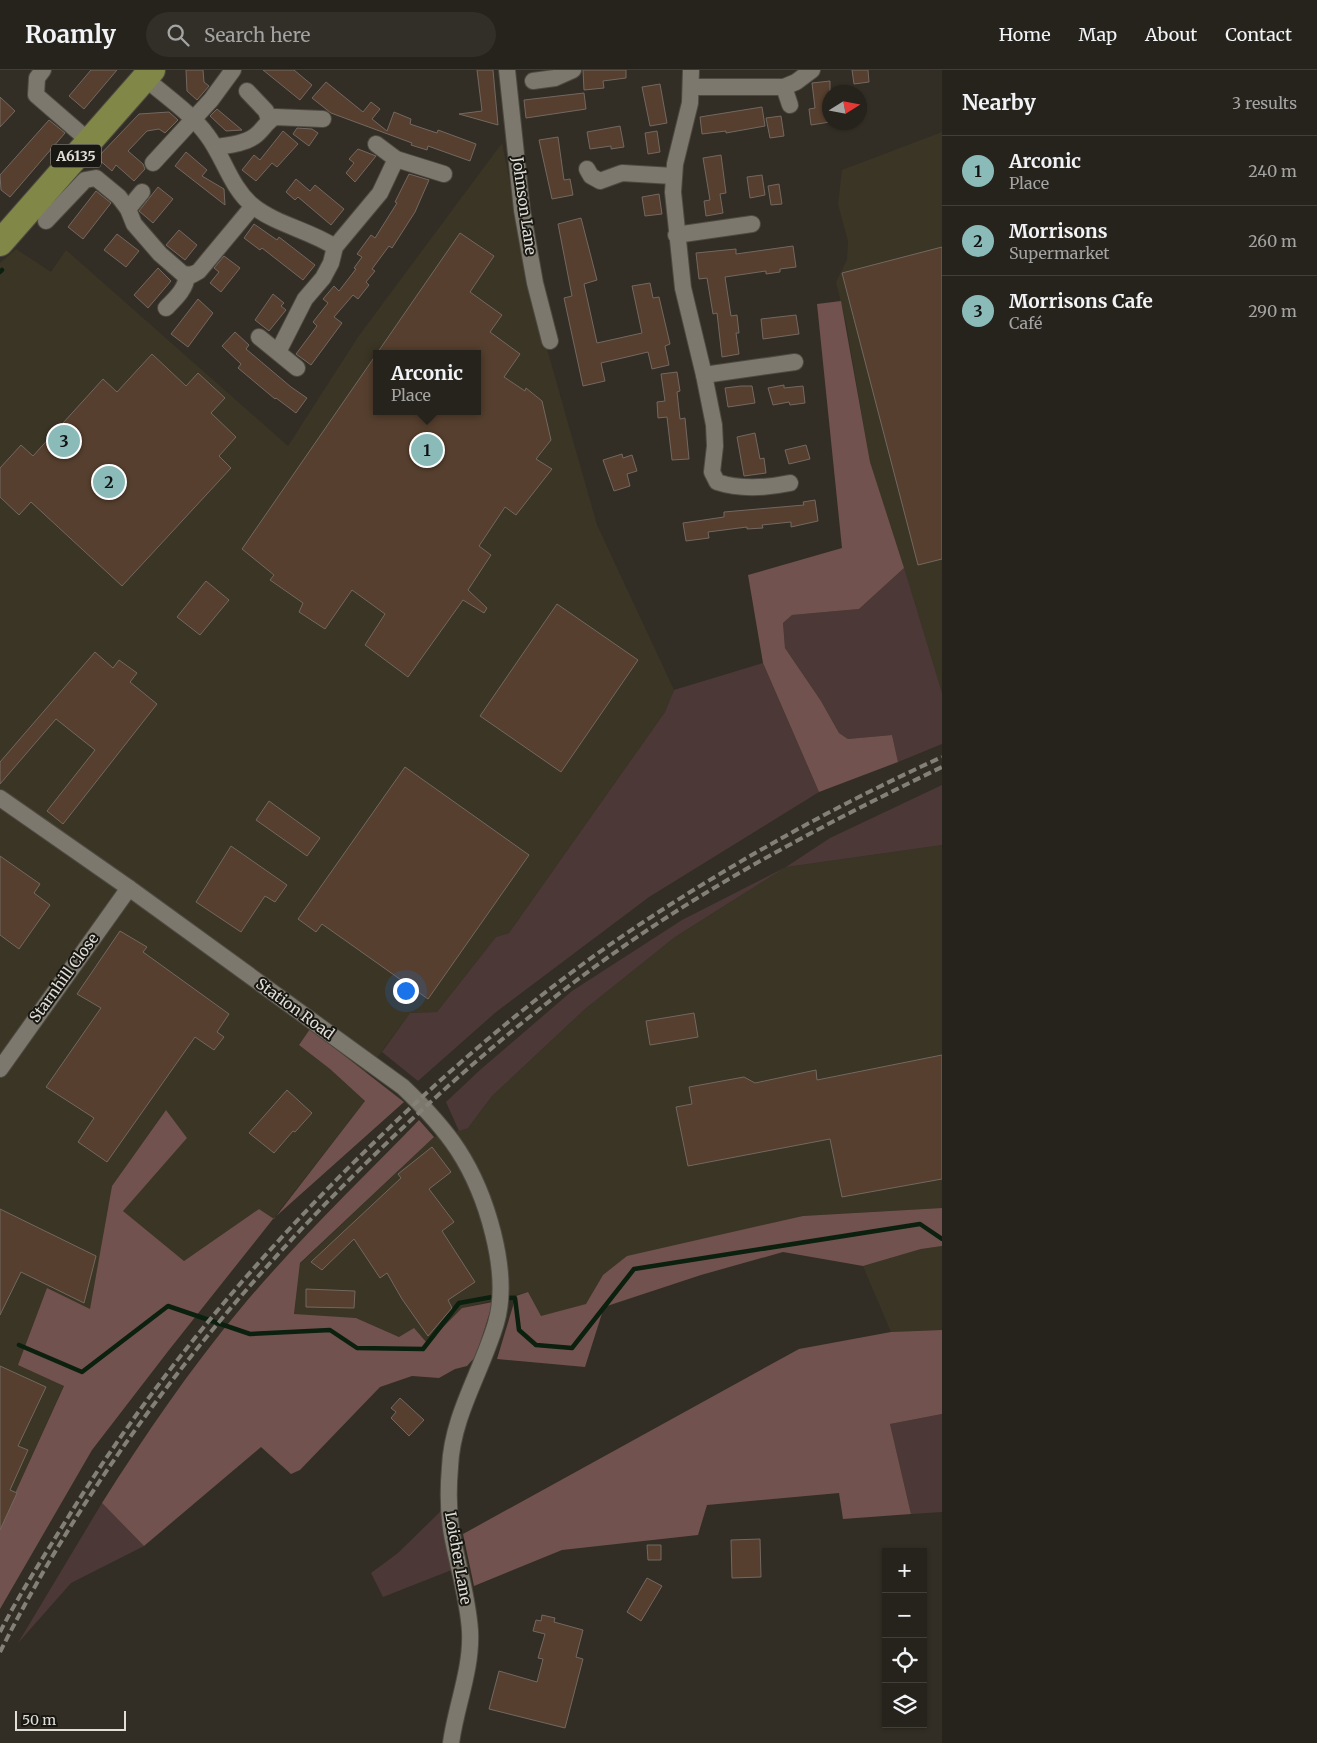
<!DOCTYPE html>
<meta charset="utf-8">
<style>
:root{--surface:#26221c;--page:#322f29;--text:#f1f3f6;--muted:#a4a4a3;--line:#423f3b;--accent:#8bbbb9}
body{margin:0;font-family:Merriweather,serif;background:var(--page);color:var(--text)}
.controls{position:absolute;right:15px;bottom:15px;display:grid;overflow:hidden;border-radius:0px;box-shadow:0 1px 4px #0004}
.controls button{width:45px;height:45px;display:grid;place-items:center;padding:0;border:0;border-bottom:1px solid var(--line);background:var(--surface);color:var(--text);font:25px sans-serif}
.compass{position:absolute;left:822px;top:15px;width:45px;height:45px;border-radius:50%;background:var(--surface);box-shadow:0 1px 4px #0004;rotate:79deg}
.scale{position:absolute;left:15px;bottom:12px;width:111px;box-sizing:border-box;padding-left:5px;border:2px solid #e1ded8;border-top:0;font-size:14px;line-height:18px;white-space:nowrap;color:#e1ded8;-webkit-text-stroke:4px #181712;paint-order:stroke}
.you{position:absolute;left:405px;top:920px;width:18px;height:18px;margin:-12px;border:4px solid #fff;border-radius:50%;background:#1a73e8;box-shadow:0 0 0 8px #1a73e833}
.badge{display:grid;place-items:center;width:32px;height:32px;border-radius:50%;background:var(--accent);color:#111;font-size:16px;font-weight:700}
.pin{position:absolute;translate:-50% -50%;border:2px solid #fff;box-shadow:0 1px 5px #0006}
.popup{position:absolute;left:373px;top:280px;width:108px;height:65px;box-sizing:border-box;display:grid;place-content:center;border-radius:0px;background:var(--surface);filter:drop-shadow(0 1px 4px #0005);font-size:16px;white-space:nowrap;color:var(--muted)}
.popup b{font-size:19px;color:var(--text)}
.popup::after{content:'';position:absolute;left:50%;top:100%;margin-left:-10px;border:10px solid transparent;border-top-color:var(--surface)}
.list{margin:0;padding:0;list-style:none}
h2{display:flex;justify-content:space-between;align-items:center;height:65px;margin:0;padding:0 20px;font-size:21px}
h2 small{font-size:16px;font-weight:400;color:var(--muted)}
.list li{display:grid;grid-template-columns:32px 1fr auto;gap:15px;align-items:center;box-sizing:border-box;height:70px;padding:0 20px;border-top:1px solid var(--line)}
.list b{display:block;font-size:19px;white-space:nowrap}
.list p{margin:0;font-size:16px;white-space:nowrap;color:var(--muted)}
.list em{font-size:16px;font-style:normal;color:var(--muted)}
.icon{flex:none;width:28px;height:28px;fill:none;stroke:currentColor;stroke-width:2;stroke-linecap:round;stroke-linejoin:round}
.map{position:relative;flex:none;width:942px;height:1673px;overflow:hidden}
header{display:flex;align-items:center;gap:30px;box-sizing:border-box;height:70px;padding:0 25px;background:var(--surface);border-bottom:1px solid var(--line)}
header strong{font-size:24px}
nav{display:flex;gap:28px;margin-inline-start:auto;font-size:18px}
.search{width:350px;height:45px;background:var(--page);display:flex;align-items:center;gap:12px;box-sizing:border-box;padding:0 18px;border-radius:28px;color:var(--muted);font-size:19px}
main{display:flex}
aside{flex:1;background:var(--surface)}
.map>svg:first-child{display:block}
</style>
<header>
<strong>Roamly</strong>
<div class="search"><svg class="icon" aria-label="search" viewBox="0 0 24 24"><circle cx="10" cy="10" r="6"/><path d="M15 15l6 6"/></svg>Search here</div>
<nav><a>Home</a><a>Map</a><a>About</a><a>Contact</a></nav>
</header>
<main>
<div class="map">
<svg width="942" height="1673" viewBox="0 0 942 1673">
<rect width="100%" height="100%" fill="#322e25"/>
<g fill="#3b3525" fill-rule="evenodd">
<polygon points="942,62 942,623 870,393 846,253 836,212 847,190 848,171 838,134 842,100"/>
<path d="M502,73L533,230L597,455L674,620L665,642L509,863L496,867L437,942L410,943L365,1004L310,960L299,975L330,999L365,1031L273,1149L259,1139L184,1191L122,1141L187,1068L165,1041L112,1116L90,1240L47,1218L64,1315L0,1456V193L16,179L51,202L66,180L288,376L358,267ZM377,284H477V341H377Z"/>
<polygon points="942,775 942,1138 803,1146 603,1205 587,1234 540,1247 527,1222 462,1238 426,1273 399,1267 356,1248 294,1245 300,1194 434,1067 468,1058 492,1026 585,939 675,867 786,797"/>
<polygon points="942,1176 942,1260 891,1262 863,1196 921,1179"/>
</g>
<g fill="#4c3937">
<polygon points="904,498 942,623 942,674 898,692 892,665 848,669 839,663 821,631 785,578 783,553 792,545 859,539"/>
<polygon points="763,593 819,722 649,827 496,942 418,1011 382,982 410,943 437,942 496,867 509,863 665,642 674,620"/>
<polygon points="942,715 942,775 786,797 675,867 585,939 492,1026 468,1058 459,1061 446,1032 480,1000 572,921 682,850 786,797 830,768"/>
<polygon points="942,1344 942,1442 911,1444 890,1354"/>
<polygon points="102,1433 144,1476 71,1513 18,1573"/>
<polygon points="442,1440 454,1499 383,1527 371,1503 398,1483"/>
</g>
<g fill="#71524e">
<polygon points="841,231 870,392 904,498 859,539 792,545 783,553 785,578 821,631 839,663 848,669 892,665 898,692 819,722 763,593 748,505 842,478 817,234"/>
<polygon points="310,959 404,1032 273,1149 169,1280 92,1380 0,1539 0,1456 64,1316 18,1295 47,1218 90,1239 112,1116 166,1040 187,1068 123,1141 184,1191 259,1139 274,1149 365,1031 330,999 299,975"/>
<path d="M419,1050L434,1067L300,1193L294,1244L356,1248L399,1267L414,1258L427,1273L462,1238L493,1232L476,1286L467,1296L455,1299L439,1308L412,1306L380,1317L300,1400L291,1404L261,1377L144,1476L102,1433C145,1365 190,1299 241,1238C296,1172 359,1112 419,1050Z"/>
<polygon points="942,1138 942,1176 921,1179 863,1196 783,1182 701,1205 604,1237 585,1297 497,1289 516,1226 528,1222 541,1246 586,1234 603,1205 627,1186 803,1146"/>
<polygon points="942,1260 942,1344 890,1354 911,1444 843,1449 839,1423 707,1435 698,1465 562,1480 474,1516 463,1464 799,1279 891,1262"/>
</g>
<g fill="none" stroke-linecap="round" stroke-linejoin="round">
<g stroke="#0b200f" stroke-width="4.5">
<polyline points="0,202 2,200"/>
<polyline points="19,1275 82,1302 168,1236 250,1264 330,1260 357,1278 423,1279 459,1233 492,1227 515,1228 519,1260 536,1275 572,1278 634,1199 920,1154 942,1169"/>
</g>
</g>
<g fill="#563f2e" stroke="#736861" fill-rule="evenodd">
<polygon points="91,0 117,0 84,39 69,26"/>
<polygon points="186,0 203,0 204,12 209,16 197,30 187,21"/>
<polygon points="263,0 294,0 312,15 300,30"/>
<polygon points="477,0 493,0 498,55 459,44 482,41"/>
<polygon points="583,0 626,0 626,8 603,11 604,18 584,20"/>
<polygon points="852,0 868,0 869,12 854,14"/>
<polygon points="830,11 830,52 811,55 809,39 815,38 812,13"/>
<polygon points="326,12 363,42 371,32 380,39 372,49 387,61 394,42 411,49 410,54 437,63 438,60 476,74 470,91 428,76 427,80 411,75 412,73 331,43 312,28"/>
<polygon points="660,14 667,53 650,56 642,17"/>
<polygon points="584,23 586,39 526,48 524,30"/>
<polygon points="0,27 15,41 0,57"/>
<polygon points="762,37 765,56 726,63 726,61 702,64 700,47"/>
<polygon points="217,39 242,60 226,61 210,46"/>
<polygon points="169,42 178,50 165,63 159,59 147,61 128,81 143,94 145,99 134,111 116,95 112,101 97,88 139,44"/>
<polygon points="781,46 784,66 770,68 766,48"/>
<polygon points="49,50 65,63 10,127 1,120 0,105"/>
<polygon points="620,56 624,77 611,79 611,76 590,79 587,62"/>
<polygon points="297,58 312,59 318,63 309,76 293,64"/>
<polygon points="283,61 298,74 277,97 272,93 256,111 242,100 254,85 260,90"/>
<polygon points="657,61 660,82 648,84 645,63"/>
<polygon points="558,67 564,110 570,109 573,125 552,129 539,70"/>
<polygon points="358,79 376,86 355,112 346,103 354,93 349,89"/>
<polygon points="186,82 207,100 202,106 224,119 225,135 175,96"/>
<polygon points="721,85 726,123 720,124 723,143 706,146 704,131 710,130 703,88"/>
<polygon points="409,104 429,110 415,142 392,178 389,176 372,199 375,201 366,212 369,215 358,229 353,225 334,247 342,253 311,295 296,284 317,256 313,252 328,233 323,229 334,216 339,221 356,199 354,198 362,187 357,184 371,165 375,168 397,133 395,132"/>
<polygon points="762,105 765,125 750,128 747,107"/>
<polygon points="296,109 310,121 315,115 344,139 331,155 298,127 295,130 286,122"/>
<polygon points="779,114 782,134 771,135 768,116"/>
<polygon points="158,117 173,129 153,153 139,141"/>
<polygon points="96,121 111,133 83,169 68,157"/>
<polygon points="659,124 662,144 645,146 642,127"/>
<polygon points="581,148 597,210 584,214 597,273 642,263 632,216 650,213 653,228 659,227 670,274 665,276 669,295 652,299 648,282 601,293 605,311 583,316 564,228 572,226 558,154"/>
<polygon points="254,154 277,170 279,167 315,195 303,210 262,178 260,180 244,168"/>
<polygon points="179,160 197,175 185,190 166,175"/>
<path d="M460,163L494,186L470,222L502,245L490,262L520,284L504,307L525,321L526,318L542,331L551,370L536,389L552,399L516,445L505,437L479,476L491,485L468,520L487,538L484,543L463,530L408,607L365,575L385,544L352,520L325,559L299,542L303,533L270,510L274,505L242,479ZM377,284H477V341H377Z"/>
<polygon points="117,164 139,181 126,197 104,180"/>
<polygon points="793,176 796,197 780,199 780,202 766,204 766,201 725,207 731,246 737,245 739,263 736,263 739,284 722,287 717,243 713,244 707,208 699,209 696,183 736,179 736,184"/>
<polygon points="942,177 942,489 918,495 842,203"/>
<polygon points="224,186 240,198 221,222 210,213 219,202 214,198"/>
<polygon points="158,198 171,211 148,238 134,225"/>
<polygon points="273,224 284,233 281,236 286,240 269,261 255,250"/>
<polygon points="198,229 213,243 188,277 171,264"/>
<polygon points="796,245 799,264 763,269 761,249"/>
<polygon points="235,262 249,275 246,279 291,317 307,328 296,343 276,328 275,329 238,298 241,294 222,276"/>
<polygon points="152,284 186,316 198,303 225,328 211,343 236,367 219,386 231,398 122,516 31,432 19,445 0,427 0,398 21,375 33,386 103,309 117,322"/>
<polygon points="677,302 680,321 677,322 680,349 685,348 689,389 672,390 667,347 658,348 657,332 665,331 661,304"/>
<polygon points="784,315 784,318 803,316 805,333 790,335 789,332 773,335 768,318"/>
<polygon points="741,316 752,316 755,333 728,337 725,318"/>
<polygon points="755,363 760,389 764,388 766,403 744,406 737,367"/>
<polygon points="806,375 810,389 789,394 785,380"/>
<polygon points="622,384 623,388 632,385 637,401 627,404 630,416 614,421 603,390"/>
<polygon points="815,430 818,451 791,457 791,452 762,455 763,458 747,459 747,457 708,462 709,468 686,471 683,453 724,447 724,442 804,435 803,432"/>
<polygon points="206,511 229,530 200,565 177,547"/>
<polygon points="557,534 638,590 561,702 480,646"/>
<polygon points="95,582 113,598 119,590 137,603 130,612 157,634 63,754 47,741 95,680 56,649 0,714 0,692"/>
<polygon points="405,697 529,785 428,929 322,854 316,862 298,849"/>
<polygon points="269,731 320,768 307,786 256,750"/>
<polygon points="231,776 287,815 275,832 265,826 241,862 196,832"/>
<polygon points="0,786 40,814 34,823 50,835 19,879 0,865"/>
<polygon points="120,861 147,877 143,882 229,944 217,962 224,967 214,980 195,967 107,1092 78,1072 94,1048 46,1017 101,938 77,924"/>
<polygon points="694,943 698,967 650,975 646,951"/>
<polygon points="942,985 942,1109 842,1127 830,1069 688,1096 676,1037 692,1034 689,1017 744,1007 755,1013 816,1000 817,1010"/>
<polygon points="287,1020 312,1043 295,1062 293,1061 274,1083 249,1063"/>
<polygon points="432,1077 451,1102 429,1119 454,1152 442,1161 475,1212 448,1230 452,1238 428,1266 402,1229 387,1203 380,1208 354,1169 322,1200 311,1192 401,1108 398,1104"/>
<polygon points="0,1139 96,1186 84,1233 21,1202 0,1245"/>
<polygon points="306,1219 355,1221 354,1238 306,1237"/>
<polygon points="0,1296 46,1317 18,1376 28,1380 10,1420 17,1423 0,1460"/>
<polygon points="400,1328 424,1350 409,1366 391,1348 396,1342 391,1338"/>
<polygon points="760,1469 761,1507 732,1508 731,1470"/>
<polygon points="647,1475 661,1475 661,1490 648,1490"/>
<polygon points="647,1508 662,1516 641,1551 627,1542"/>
<polygon points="542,1545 555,1548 554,1552 583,1560 576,1587 583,1589 565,1658 489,1639 499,1601 537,1612 543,1589 538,1588 545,1564 533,1561 536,1550 541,1551"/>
</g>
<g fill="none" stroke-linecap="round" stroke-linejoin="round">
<defs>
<g id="street">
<polyline points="43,0 37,8 36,25 89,71"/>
<polyline points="507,0 522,140 535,213 550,271"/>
<path d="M691,0L690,33L675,94L673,122L683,218L704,305L714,355L715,376L712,402L717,412C741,420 766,418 790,413"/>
<path d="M145,8C165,26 191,43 207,65C224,87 230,117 253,136C277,155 309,160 335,177"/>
<polyline points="533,11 555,8 573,0"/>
<polyline points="692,17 784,17 796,12 812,0"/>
<polyline points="784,17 790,35"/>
<polyline points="247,21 266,41 269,50"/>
<polyline points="376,74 396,89 444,104"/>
<path d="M216,77C229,75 244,74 255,66C263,60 266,52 275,47L323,49"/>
<polyline points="153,93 211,30 233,0"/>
<polyline points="587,99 591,106 600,111 622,103 673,106"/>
<polyline points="128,139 142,122"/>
<polyline points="46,151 85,110 96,108 119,127 128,139 134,154 160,184 183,204 192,205 199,201 253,136"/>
<polyline points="676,165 752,154"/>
<path d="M166,238C176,228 186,219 187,205"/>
<polyline points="259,267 297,298"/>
<polyline points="278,282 305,229 323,208 331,193 335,177 380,123 396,89"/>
<polyline points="704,305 795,292"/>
<path d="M0,728L129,818L403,1017C423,1036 443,1057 458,1080C486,1123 511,1202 496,1253C482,1301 452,1346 450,1397C448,1420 448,1442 452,1465C458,1497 468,1528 470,1561C472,1599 456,1636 451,1673"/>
<polyline points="0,999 129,818"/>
</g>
<polyline id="primary" points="0,173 152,0"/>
</defs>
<use href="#street" stroke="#4e4a42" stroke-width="18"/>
<use href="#primary" stroke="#4e4a42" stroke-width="28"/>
<use href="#street" stroke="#7d786d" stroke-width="16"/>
<use href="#primary" stroke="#818847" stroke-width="26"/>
<g stroke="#838078" stroke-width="4" stroke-dasharray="8 4" stroke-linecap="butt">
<path d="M0,1562C20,1523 44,1486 67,1449C160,1297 277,1163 407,1041C482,971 562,905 648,849C741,788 841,733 942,687"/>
<path d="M0,1582C101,1381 246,1204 410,1051C486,980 566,914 652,857C744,796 843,745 942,697"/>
</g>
</g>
<g text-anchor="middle" stroke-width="4" stroke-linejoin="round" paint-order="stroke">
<rect fill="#181712" stroke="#a5a29d" stroke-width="1" x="51" y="74.5" width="50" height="23" rx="4"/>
<g font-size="14" font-weight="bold" fill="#e1ded8">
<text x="76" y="91">A6135</text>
</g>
<g font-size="15" fill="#e1ded8" stroke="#181712">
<text transform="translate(524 136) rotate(82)" y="5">Johnson Lane</text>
<text transform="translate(64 908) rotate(-54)" y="5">Starnhill Close</text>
<text transform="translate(295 939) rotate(36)" y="5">Station Road</text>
<text transform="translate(458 1488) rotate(80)" y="5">Loicher Lane</text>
</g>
</g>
</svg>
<div class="controls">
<button>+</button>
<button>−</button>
<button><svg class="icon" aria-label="locate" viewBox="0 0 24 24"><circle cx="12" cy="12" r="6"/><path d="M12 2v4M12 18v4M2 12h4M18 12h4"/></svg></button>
<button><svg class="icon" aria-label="layers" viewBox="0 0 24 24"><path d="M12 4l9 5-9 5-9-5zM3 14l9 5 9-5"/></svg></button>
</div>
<svg class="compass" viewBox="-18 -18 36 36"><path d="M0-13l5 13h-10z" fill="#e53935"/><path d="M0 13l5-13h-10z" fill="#a4a4a3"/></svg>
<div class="scale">50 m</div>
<div class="you"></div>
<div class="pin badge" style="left:427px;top:380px">1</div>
<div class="popup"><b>Arconic</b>Place</div>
<div class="pin badge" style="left:109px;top:412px">2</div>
<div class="pin badge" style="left:64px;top:371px">3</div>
</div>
<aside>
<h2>Nearby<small>3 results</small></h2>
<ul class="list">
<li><span class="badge">1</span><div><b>Arconic</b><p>Place</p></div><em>240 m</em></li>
<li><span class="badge">2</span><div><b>Morrisons</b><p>Supermarket</p></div><em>260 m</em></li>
<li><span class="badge">3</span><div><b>Morrisons Cafe</b><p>Café</p></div><em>290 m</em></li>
</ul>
</aside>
</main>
